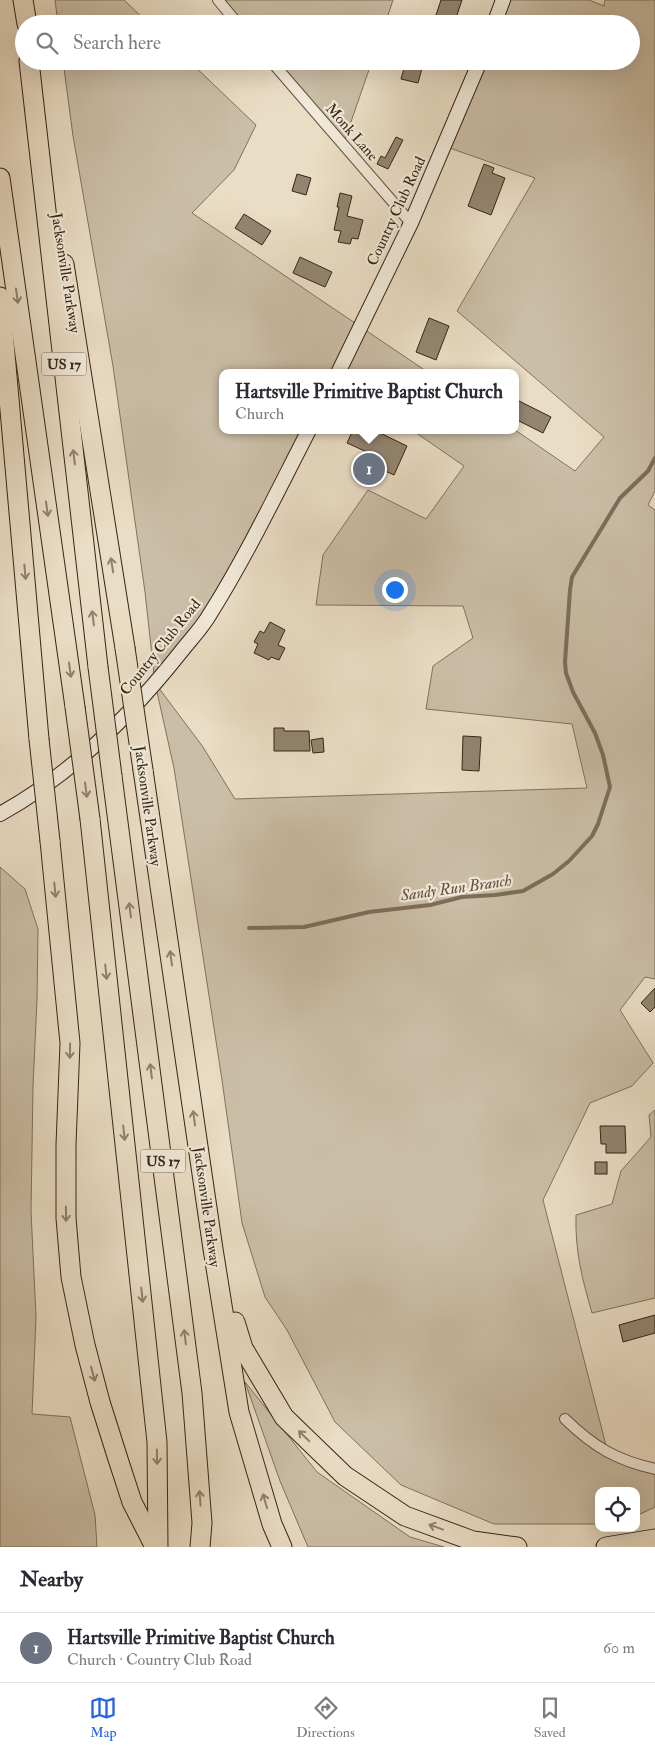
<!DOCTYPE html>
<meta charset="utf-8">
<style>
:root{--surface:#fff;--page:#f2f2f3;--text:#2b2b33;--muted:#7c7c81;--line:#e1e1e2;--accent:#2563eb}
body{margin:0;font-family:"IM FELL Double Pica",serif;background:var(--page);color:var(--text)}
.controls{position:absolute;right:15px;bottom:15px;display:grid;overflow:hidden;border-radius:10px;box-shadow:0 5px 20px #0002}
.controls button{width:45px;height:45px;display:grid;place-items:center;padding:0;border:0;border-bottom:1px solid var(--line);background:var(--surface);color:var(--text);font:25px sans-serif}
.you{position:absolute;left:394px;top:589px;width:18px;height:18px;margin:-12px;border:4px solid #fff;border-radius:50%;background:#1a73e8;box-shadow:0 0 0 8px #1a73e833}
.badge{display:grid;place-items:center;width:32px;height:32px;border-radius:50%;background:var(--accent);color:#fff;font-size:16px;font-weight:700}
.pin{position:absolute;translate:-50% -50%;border:2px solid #fff;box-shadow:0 1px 5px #0006}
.popup{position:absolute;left:219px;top:369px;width:300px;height:65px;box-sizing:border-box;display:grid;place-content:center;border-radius:10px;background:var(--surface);filter:drop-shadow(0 1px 4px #0005);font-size:16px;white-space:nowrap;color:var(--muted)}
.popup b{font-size:19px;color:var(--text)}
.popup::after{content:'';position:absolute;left:50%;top:100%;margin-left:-10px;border:10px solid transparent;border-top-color:var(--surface)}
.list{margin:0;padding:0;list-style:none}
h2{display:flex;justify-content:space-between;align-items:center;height:65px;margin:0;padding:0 20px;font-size:21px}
h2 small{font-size:16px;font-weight:400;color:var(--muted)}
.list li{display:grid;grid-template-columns:32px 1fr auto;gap:15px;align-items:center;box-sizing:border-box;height:70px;padding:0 20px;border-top:1px solid var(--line)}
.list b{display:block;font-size:19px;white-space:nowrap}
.list p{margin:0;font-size:16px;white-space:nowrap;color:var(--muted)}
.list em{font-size:16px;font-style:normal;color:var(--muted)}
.icon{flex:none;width:28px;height:28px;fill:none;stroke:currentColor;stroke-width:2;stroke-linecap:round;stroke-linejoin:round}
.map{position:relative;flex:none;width:655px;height:1547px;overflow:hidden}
.search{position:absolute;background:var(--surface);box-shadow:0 5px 20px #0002;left:15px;right:15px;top:15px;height:55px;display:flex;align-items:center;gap:12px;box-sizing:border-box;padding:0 18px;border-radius:28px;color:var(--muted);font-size:19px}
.sheet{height:135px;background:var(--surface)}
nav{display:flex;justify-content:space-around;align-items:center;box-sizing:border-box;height:70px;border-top:1px solid var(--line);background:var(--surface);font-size:14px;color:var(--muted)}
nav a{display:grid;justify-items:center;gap:2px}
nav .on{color:var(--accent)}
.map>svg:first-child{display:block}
</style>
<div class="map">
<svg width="655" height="1547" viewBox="0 0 655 1547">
<rect width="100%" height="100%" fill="#eaddc5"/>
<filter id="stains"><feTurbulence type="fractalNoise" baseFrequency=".004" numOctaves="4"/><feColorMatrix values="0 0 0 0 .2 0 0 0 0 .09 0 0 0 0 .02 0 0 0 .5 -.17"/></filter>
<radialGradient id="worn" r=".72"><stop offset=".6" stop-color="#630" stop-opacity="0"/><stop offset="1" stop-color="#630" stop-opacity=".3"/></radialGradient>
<g fill="#cbbea7" stroke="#80725e">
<polygon points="55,0 124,0 149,24 58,24"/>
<polygon points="218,0 393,0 385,24 238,24"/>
<polygon points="503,0 589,0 604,6 605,0 655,0 655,491 648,505 655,510 655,979 645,977 620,1010 653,1063 632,1086 590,1103 543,1200 608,1453 655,1469 655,1507 636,1516 636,1491 599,1491 599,1524 494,1524 401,1485 335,1422 287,1330 265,1297 242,1223 222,1080 174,768 155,683 145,592 113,366 73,136 63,61 189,61 256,125 234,170 192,213 429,373 223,373 223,430 309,430 253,539 155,683 203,747 235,799 587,788 572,724 426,709 433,666 473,638 463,606 316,605 323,555 368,490 426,519 464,466 412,430 515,430 575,471 604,437 457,311 535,178 444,146 480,61 631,61 631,24 494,24"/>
<polygon points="271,61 372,61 343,145"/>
<polygon points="0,867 25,889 38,929 37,1000 33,1086 31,1211 36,1317 32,1414 70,1417 95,1515 97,1547 0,1547"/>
<path d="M655,1110V1298L592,1313C582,1278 575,1252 576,1215L612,1204L621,1171L651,1137L649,1115Z"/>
<polygon points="245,1382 317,1472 410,1537 444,1547 308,1547 280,1481"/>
</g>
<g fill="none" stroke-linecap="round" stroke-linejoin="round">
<polyline stroke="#7c6e5b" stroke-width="4" points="249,928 304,927 369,912 430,905 462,897 495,895 523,891 553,874 569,861 592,836 598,824 610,787 603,755 595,733 573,692 566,673 565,662 570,590 572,577 620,498 648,471 655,458"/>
</g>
<g fill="#938571" stroke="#342515">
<polygon points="441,0 462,0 454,24 442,24 434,21"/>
<polygon points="406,61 424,61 418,83 401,79"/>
<polygon points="396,137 403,140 388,169 377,164 381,156 385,158"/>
<polygon points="484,164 494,168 492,173 505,178 491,215 468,206"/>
<polygon points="297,174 311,178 306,195 292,191"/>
<polygon points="340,193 352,196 347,216 363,220 358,239 352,238 350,244 338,242 341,231 334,230 339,207 337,207"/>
<polygon points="244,214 271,231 262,245 235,228"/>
<polygon points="300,257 332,272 325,287 293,273"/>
<polygon points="429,318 449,326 436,360 416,352"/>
<polygon points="515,399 551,417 543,433 515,419"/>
<polygon points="353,430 374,430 407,446 394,475 363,461 367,452 347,443"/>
<polygon points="270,622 285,630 278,645 285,648 279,660 271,657 269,660 254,653 258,644 254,642 260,631 264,633"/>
<polygon points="274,728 284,728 284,731 309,731 310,751 274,751"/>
<polygon points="463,736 481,737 479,771 462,770"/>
<polygon points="323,738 324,752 313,753 311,740"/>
<polygon points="655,988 655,1007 650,1012 641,1003"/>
<polygon points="600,1126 625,1126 626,1153 606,1153 606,1144 601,1144"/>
<rect x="595" y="1162" width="12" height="12"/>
<polygon points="655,1315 655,1333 623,1342 619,1325"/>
</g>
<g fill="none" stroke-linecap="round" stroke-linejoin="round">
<defs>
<g id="minor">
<polyline points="218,0 238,24"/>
<polyline points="271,61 411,223"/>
<path d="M565,1419C594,1447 616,1460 655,1469"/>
</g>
<g id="secondary">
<polyline points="494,24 503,0"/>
<polyline points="338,373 411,223 480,61"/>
<path d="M0,814C71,775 130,716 180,653C190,640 202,628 210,614C247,555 277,492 309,430"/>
</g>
<g id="motorway">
<polyline points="23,0 27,24"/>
<polyline points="29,61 98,667"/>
<polyline points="0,178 75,707"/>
<polyline points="64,264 125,648"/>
<polyline points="0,297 39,739"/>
<polyline points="143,770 213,1249 239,1412 272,1524 282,1547"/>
<polyline points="112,776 192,1393 202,1523 200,1547"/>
<polyline points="90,819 157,1442 158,1547"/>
<polyline points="50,841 70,1043 66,1145 66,1218 71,1277 85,1345 100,1402 118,1459 132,1502 155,1547"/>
<polyline points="235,1322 243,1348 284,1417 345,1476 405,1516 473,1541 517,1547"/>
<polyline points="606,1547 655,1539"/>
</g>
</defs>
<use href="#minor" stroke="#625341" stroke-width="12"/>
<use href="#secondary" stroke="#342515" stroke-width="16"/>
<use href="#motorway" stroke="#342515" stroke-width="21"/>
<use href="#minor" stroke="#f1e9d9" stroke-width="10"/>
<use href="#secondary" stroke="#f1e9d9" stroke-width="14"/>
<use href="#motorway" stroke="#eaddc5" stroke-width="19"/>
<defs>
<g id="motorway-bridge">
<polyline points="125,648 143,770"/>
<polyline points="98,667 112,776"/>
<polyline points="75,707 90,819"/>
<polyline points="39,739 50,841"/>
</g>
</defs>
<use href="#motorway-bridge" stroke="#342515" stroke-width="21" stroke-linecap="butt"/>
<use href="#motorway-bridge" stroke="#eaddc5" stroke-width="19"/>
</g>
<defs><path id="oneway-shaft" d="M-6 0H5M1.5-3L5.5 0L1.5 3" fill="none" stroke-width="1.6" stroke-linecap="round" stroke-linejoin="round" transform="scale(1.25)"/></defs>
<g stroke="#8f816d">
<use href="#oneway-shaft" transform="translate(17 296) rotate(82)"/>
<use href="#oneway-shaft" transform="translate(74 457) rotate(-97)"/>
<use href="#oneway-shaft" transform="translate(47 509) rotate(82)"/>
<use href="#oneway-shaft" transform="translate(112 565) rotate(-99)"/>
<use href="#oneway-shaft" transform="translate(25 572) rotate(85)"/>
<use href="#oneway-shaft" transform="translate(93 618) rotate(-97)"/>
<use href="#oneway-shaft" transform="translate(70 670) rotate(82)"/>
<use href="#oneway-shaft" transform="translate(86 790) rotate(82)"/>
<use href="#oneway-shaft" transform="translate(55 890) rotate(84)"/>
<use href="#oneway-shaft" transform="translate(130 910) rotate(-97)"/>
<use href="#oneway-shaft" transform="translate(171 958) rotate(-98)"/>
<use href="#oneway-shaft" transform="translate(106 972) rotate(84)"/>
<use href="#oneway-shaft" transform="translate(70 1051) rotate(91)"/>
<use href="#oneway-shaft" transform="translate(151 1071) rotate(-97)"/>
<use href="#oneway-shaft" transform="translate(194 1118) rotate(-98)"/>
<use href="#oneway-shaft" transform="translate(124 1133) rotate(84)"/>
<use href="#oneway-shaft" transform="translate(66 1214) rotate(89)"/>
<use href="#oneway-shaft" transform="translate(142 1295) rotate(84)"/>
<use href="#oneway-shaft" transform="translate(185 1337) rotate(-97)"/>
<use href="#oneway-shaft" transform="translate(93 1374) rotate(75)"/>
<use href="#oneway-shaft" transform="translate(304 1436) rotate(-136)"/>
<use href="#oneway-shaft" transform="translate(157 1457) rotate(89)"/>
<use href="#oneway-shaft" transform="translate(200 1498) rotate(-94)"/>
<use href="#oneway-shaft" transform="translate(265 1501) rotate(-106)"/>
<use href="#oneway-shaft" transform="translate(436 1527) rotate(-160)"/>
</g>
<g text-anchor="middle" stroke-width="4.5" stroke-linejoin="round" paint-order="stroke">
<g fill="#f1e9d9" stroke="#6d6050" stroke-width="1">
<rect x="41.5" y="352.5" width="45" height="23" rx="4"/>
<rect x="140.5" y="1149.5" width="45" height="23" rx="4"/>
</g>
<g font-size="14" font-weight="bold" fill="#342515">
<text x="64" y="369">US 17</text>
<text x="163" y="1166">US 17</text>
</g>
<g font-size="15" fill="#342515" stroke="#f1e9d9">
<text transform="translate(352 132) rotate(49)" y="5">Monk Lane</text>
<text transform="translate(396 211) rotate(-65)" y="5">Country Club Road</text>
<text transform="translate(66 273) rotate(81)" y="5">Jacksonville Parkway</text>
<text transform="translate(160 647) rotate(-51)" y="5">Country Club Road</text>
<text transform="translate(148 806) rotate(82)" y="5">Jacksonville Parkway</text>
<text transform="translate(207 1207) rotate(82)" y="5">Jacksonville Parkway</text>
</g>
<g font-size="16" font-style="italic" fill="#5e4f3e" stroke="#f1e9d9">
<text transform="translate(456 887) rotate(-8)" y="6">Sandy Run Branch</text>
</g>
</g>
<rect width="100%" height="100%" filter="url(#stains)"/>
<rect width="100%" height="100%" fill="url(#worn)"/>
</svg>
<div class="controls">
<button><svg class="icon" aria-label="locate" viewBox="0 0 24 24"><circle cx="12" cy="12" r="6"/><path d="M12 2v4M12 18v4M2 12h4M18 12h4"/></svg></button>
</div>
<div class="you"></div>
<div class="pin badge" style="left:369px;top:469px;background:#6b7280">1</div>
<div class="popup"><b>Hartsville Primitive Baptist Church</b>Church</div>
<div class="search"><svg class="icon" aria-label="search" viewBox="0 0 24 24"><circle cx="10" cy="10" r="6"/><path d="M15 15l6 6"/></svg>Search here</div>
</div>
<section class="sheet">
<h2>Nearby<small></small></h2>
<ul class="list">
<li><span class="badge" style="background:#6b7280">1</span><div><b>Hartsville Primitive Baptist Church</b><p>Church · Country Club Road</p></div><em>60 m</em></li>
</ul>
</section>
<nav>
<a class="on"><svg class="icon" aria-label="map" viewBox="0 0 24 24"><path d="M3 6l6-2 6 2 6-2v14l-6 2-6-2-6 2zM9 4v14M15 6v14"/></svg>Map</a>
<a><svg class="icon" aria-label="directions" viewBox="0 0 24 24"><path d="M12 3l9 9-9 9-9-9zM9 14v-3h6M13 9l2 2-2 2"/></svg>Directions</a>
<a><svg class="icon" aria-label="saved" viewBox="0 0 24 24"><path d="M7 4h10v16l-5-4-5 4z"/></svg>Saved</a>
</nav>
